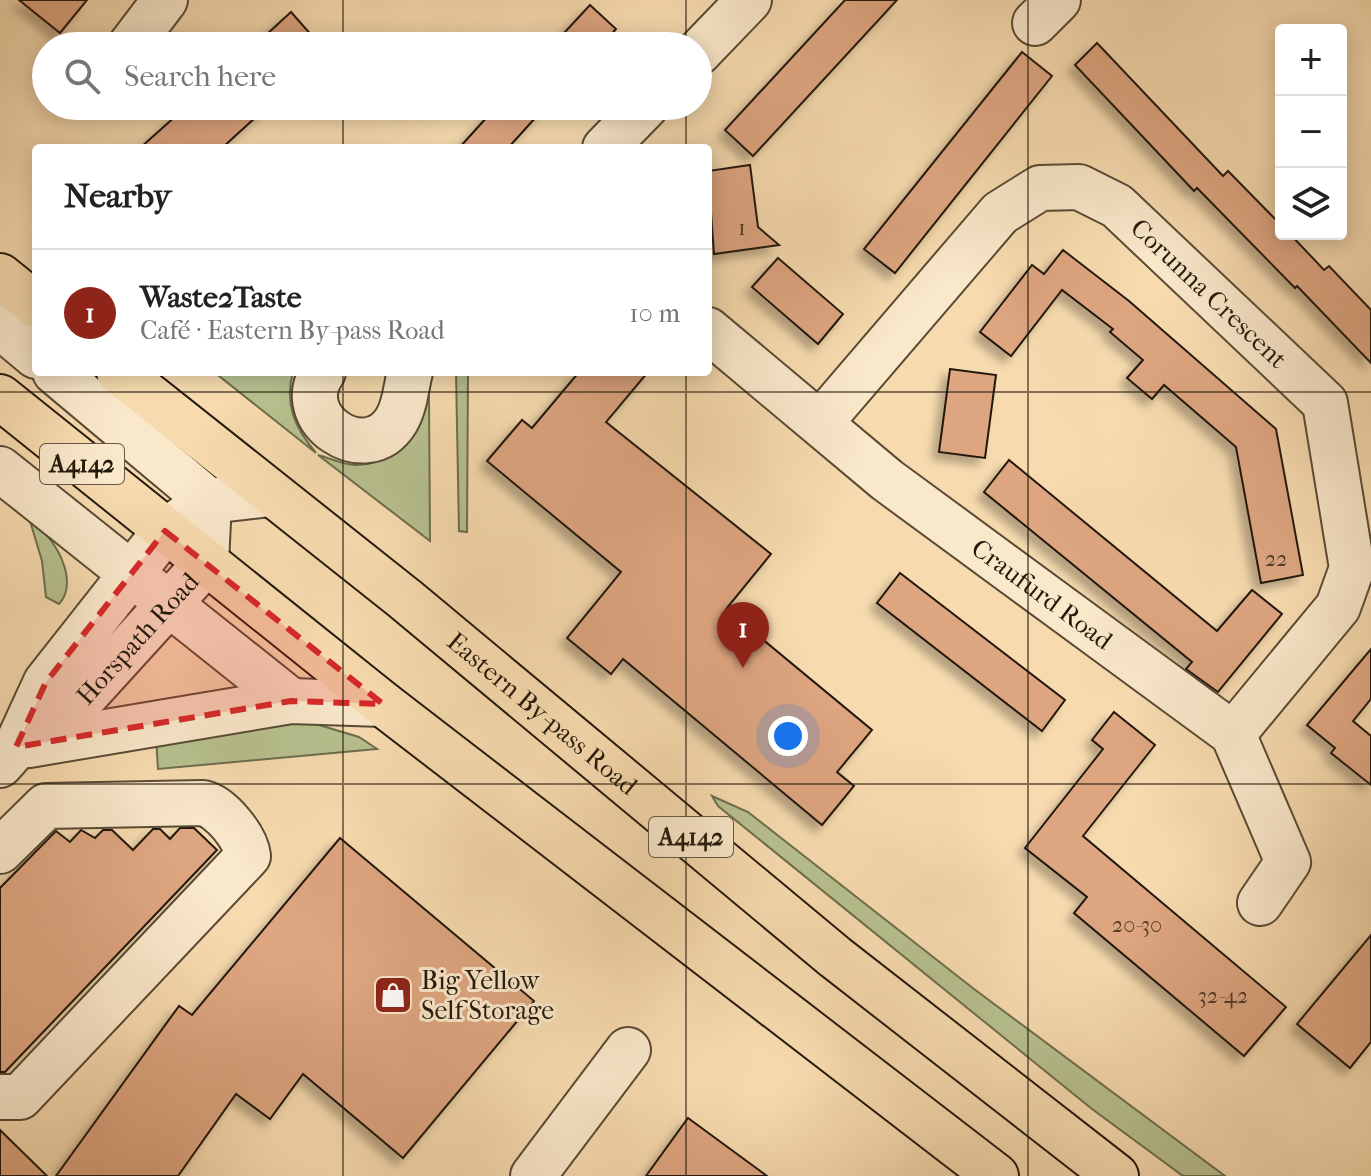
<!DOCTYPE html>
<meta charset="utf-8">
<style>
:root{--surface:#fff;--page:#f2f2f2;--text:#222;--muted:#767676;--line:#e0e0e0;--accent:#8f2418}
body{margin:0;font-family:"IM FELL French Canon",serif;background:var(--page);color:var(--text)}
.controls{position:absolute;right:24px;top:24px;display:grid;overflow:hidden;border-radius:8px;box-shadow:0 4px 20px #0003}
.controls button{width:72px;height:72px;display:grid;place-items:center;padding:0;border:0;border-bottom:2px solid var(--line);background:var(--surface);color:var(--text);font:40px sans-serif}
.you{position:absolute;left:788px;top:736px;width:28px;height:28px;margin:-20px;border:6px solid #fff;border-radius:50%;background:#1a73e8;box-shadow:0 0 0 12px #1a73e833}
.badge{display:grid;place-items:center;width:52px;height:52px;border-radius:50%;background:var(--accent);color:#fff;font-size:26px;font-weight:700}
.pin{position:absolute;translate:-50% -66px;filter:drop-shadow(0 2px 4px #0008)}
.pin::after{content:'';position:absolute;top:42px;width:28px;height:24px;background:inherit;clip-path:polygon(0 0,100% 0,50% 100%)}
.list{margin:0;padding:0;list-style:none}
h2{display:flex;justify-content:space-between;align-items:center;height:104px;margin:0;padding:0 32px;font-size:34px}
h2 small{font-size:26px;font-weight:400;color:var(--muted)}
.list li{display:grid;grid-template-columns:52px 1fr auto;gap:24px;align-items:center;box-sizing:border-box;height:128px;padding:0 32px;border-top:2px solid var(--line)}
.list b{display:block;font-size:30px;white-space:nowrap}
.list p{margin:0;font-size:26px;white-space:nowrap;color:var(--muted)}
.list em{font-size:26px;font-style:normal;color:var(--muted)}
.icon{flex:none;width:44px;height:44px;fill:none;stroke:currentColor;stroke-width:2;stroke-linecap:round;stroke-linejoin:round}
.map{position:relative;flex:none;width:1371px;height:1176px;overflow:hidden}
.search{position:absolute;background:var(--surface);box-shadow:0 4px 20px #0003;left:32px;top:32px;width:680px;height:88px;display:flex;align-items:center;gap:20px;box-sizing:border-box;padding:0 28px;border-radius:44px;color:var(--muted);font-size:30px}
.panel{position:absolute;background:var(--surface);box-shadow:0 4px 20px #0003;left:32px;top:144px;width:680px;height:232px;border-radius:8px}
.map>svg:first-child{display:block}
</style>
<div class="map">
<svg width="1371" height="1176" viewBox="0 0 1371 1176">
<defs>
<filter id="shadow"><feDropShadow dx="-7" dy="7" stdDeviation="4" flood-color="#0004"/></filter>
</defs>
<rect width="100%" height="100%" fill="#f7dbaf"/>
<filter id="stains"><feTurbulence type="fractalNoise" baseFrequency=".0025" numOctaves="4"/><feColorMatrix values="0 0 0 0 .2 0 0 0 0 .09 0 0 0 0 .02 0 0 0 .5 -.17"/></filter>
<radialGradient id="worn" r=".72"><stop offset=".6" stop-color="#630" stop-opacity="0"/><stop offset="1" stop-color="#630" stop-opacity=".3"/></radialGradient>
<g fill="#b7c18f" stroke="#6d6d4d" stroke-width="2">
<path d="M214,372H293C284,404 295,428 316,453Z"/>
<polygon points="456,372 468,372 467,532 459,531"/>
<path d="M429,396L430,541L318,455C330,458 341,464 355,465C393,465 424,434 424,397Z"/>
<path d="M30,521C53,533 81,581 59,604L46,597L42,561Z"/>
<polygon points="299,719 359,737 377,749 158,769 156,737"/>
<polygon points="712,796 748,812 974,989 1225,1176 1183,1176 1092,1109 718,806"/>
</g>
<g fill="#dda580" stroke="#23190b" stroke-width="2" filter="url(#shadow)">
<polygon points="19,0 87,0 60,33"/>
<polygon points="845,0 897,0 753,156 725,130"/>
<polygon points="590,5 616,29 601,46 552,46"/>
<polygon points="291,12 321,46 254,46"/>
<polygon points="1097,43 1223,176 1228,171 1281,225 1281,234 1290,234 1324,270 1329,266 1371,310 1371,363 1297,286 1295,288 1197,188 1194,191 1075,65"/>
<polygon points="1022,52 1052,76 895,273 864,249"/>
<polygon points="187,106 268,106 222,148 140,148"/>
<polygon points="497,106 546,106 508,148 459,148"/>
<polygon points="750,165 758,227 779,245 714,254 708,171"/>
<polygon points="1063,250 1129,301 1276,429 1303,575 1261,583 1236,447 1164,385 1152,399 1127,378 1143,360 1110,332 1113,329 1062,290 1011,356 980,332 1032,265 1044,274"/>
<polygon points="778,258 843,314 818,344 752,287"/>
<polygon points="950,369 996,375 985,458 939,452"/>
<polygon points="579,372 648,372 606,422 771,554 726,609 872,730 837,772 854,786 822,825 623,659 611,674 567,638 621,572 487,461 522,420 532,428"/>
<polygon points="1009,460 1217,631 1252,590 1282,614 1218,692 1186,669 1192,662 984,492"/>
<polygon points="900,573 1065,700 1042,731 877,603"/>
<polygon points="1371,649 1371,699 1353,721 1371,736 1371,785 1331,753 1335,748 1307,725"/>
<polygon points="1114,712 1155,745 1083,836 1286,1007 1244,1056 1074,913 1087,897 1025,848 1103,749 1092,740"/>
<polygon points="180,828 194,828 217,850 5,1072 0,1072 0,888 56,831 70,842 81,830 95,838 103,830 112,830 133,850 153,829 160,829 170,839"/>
<polygon points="340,838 534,1001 403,1158 303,1074 270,1119 236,1094 178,1176 56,1176 179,1006 192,1015"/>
<polygon points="1371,935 1371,1042 1350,1068 1297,1024"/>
<polygon points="688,1118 767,1176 646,1176"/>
<polygon points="0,1130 47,1176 0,1176"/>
</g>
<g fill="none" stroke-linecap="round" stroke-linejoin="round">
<defs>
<g id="minor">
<polyline points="1035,23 1058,0"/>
<polyline points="130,46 165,0"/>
<polyline points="698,53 749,0"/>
<polyline points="605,148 646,106"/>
<polyline points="0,326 36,356"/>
<path id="s1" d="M708,330L887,480L1233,734L1288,862L1260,903"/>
<path d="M323,372C290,419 366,469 396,421C405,407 406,387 410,372"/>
<path id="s2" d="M820,423L1000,213L1040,188L1079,187L1117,206L1325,403L1352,568L1338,607L1233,734"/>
<polyline points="0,469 291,701"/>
<polyline points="17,745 46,682 165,531 209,501 270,494"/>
<polyline points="29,745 291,701 383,704"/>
<path id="s3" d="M0,765L16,747L75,707L206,563L209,501L55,372"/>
<path d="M0,851L46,806L203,803C221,807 246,838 248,856L20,1097H0"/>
<polyline points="533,1176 628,1050"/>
</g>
<g id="highway">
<polyline points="0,276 36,305"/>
<path id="s4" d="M119,372L405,599L835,957L1116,1176"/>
<polyline points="0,397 383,704 996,1176"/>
</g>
</defs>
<use href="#minor" stroke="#584a34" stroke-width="48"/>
<use href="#highway" stroke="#23190b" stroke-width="48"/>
<use href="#minor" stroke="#fae8cb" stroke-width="44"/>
<use href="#highway" stroke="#f7dbaf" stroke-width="44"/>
</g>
<path fill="#d62828" fill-opacity="0.2" stroke="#d62828" stroke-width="6" stroke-dasharray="16 10" stroke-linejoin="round" d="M165,531L383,704L291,701L16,747L46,682Z"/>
<path fill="none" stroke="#23190b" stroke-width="2" stroke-opacity="0.55" d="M343,0V46M686,0V46M1028,0V1176M343,106V148M686,106V148M343,372V1176M686,372V1176M0,392H1371M0,784H1371"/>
<defs>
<symbol id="shop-square" viewBox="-11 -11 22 22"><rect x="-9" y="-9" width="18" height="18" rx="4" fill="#8f2418" stroke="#fae8cb"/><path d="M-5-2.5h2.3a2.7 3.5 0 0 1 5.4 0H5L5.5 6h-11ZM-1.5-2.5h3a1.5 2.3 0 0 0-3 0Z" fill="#fff"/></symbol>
</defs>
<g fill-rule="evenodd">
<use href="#shop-square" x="371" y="973" width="44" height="44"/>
</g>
<g text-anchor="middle" stroke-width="6" stroke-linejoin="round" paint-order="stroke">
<g font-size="22" fill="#523c28">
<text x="742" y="235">1</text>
<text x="1276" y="566">22</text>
<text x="1137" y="932">20-30</text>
<text x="1223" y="1003">32-42</text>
</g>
<g fill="#fae8cb" stroke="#645745" stroke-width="2">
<rect x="40" y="444" width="84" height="40" rx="6"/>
<rect x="649" y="817" width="84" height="40" rx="6"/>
</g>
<g font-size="24" font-weight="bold" fill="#23190b">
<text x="82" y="472">A4142</text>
<text x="691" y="845">A4142</text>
</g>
<g font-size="26" fill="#23190b" stroke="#fae8cb">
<text dy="9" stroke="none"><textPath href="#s2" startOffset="532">Corunna Crescent</textPath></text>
<text dy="9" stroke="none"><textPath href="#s1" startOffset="426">Craufurd Road</textPath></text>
<text dy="9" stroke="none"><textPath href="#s3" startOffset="188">Horspath Road</textPath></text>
<text dy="9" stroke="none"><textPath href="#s4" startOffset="544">Eastern By-pass Road</textPath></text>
</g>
<g font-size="26" fill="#23190b" stroke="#fae8cb" text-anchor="start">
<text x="421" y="989">Big Yellow<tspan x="421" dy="30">Self Storage</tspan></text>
</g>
</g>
<rect width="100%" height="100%" filter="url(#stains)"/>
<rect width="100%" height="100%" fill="url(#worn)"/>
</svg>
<div class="controls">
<button>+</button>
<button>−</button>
<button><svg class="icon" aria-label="layers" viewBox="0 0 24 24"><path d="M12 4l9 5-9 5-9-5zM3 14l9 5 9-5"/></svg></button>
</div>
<div class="you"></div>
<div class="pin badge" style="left:743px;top:668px">1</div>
<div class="search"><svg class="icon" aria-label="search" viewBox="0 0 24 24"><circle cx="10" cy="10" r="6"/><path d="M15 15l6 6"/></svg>Search here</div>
<section class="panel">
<h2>Nearby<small></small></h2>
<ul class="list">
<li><span class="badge">1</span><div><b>Waste2Taste</b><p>Café · Eastern By-pass Road</p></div><em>10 m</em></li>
</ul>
</section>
</div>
